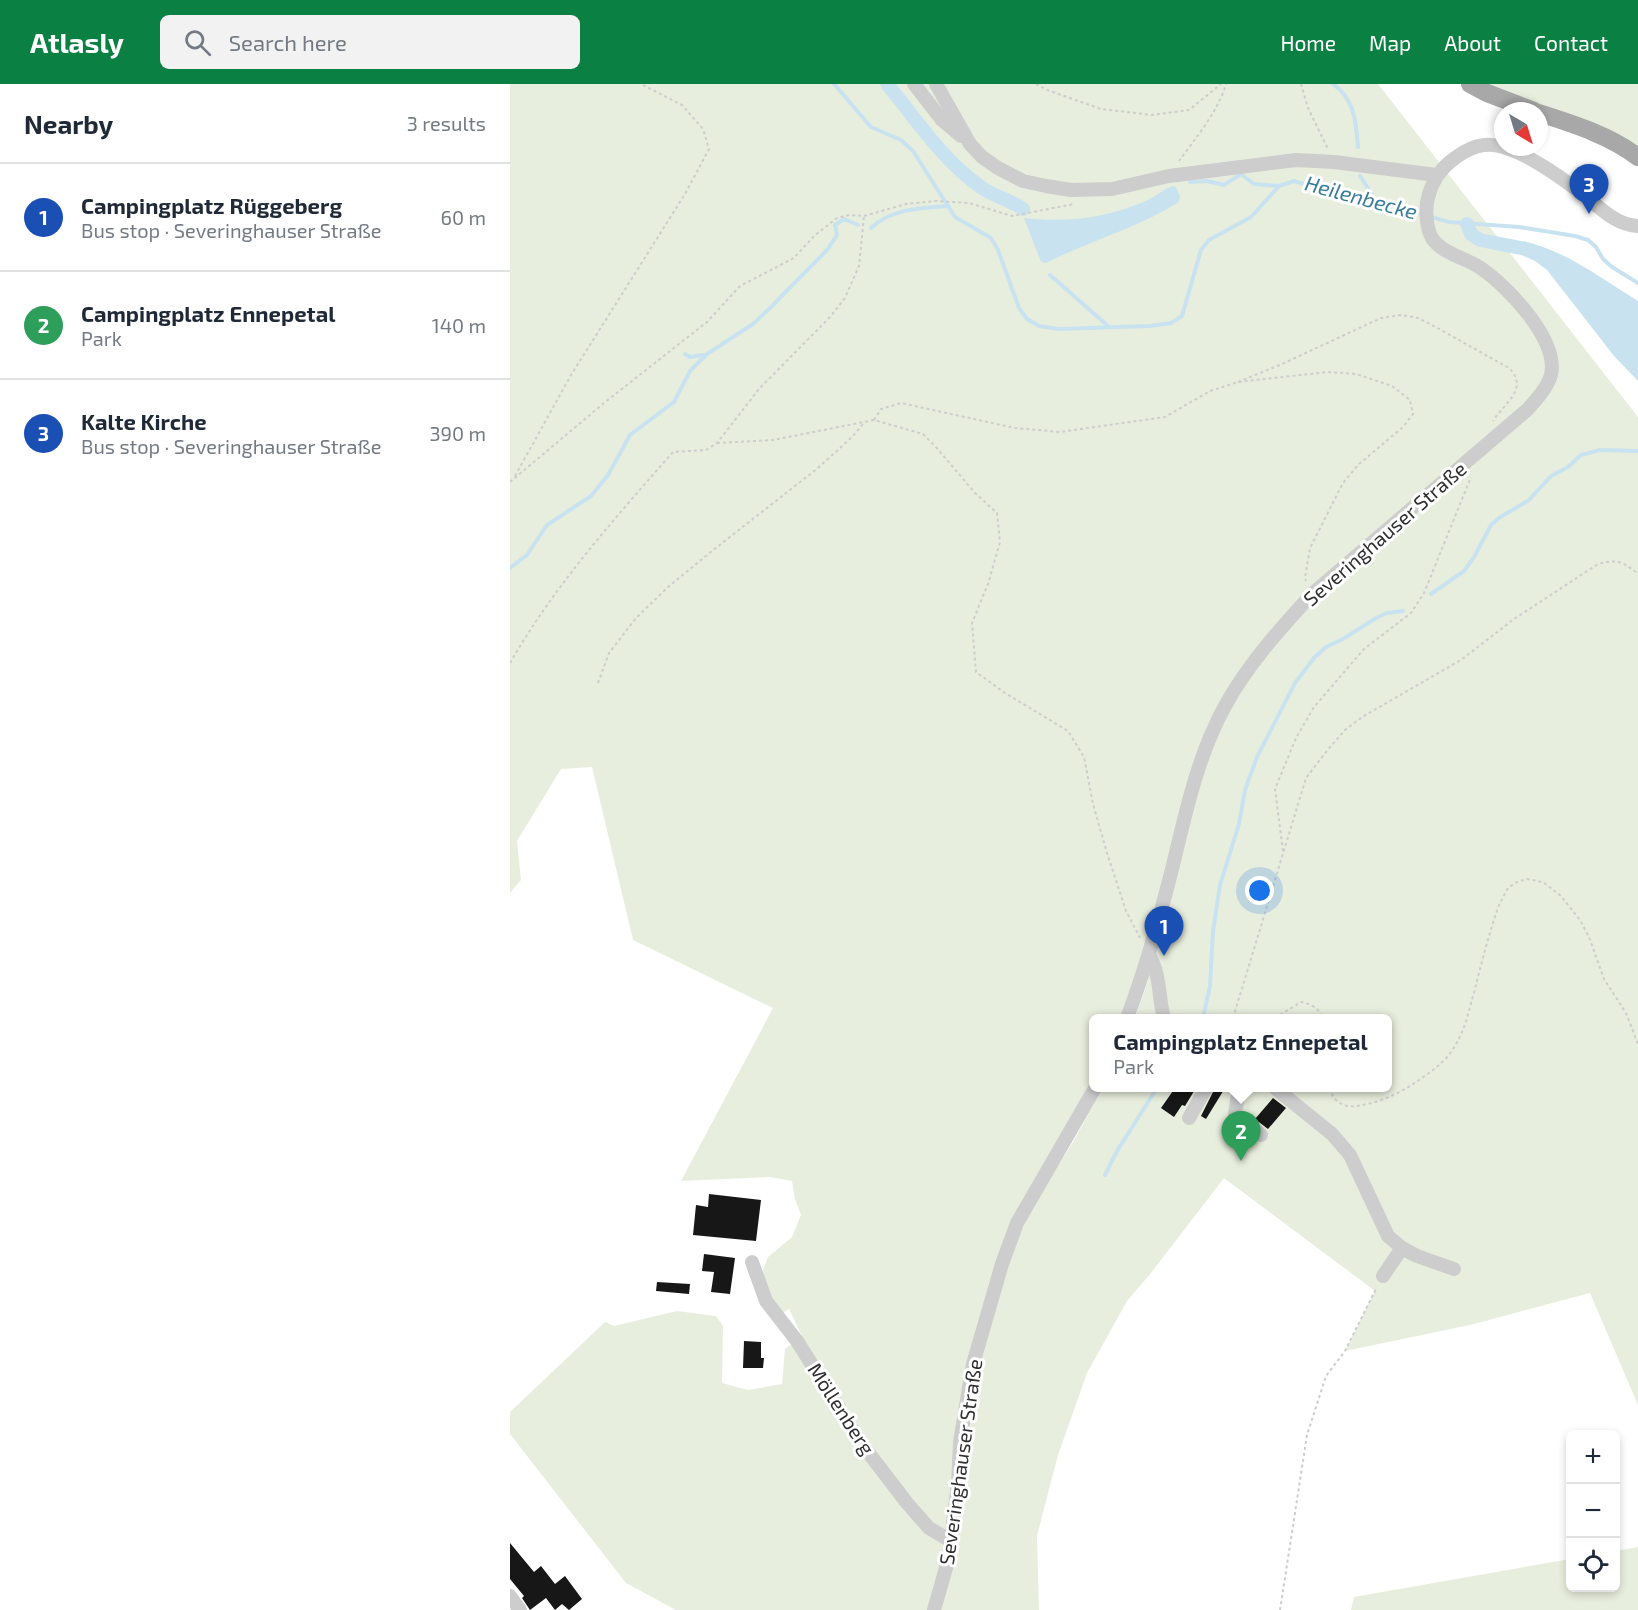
<!DOCTYPE html>
<meta charset="utf-8">
<style>
:root{--surface:#fff;--page:#f2f2f3;--text:#1f2937;--muted:#747a83;--line:#e0e1e3;--accent:#0b8043}
body{margin:0;font-family:"Exo 2",sans-serif;background:var(--page);color:var(--text)}
.controls{position:absolute;right:18px;bottom:18px;display:grid;overflow:hidden;border-radius:9px;box-shadow:0 3px 9px #0003}
.controls button{width:54px;height:54px;display:grid;place-items:center;padding:0;border:0;border-bottom:2px solid var(--line);background:var(--surface);color:var(--text);font:30px sans-serif}
.compass{position:absolute;left:984px;top:18px;width:54px;height:54px;border-radius:50%;background:var(--surface);box-shadow:0 3px 9px #0003;rotate:142deg}
.you{position:absolute;left:750px;top:807px;width:21px;height:21px;margin:-15px;border:4px solid #fff;border-radius:50%;background:#1a73e8;box-shadow:0 0 0 9px #1a73e833}
.badge{display:grid;place-items:center;width:39px;height:39px;border-radius:50%;background:var(--accent);color:#fff;font-size:20px;font-weight:700}
.pin{position:absolute;translate:-50% -50px;filter:drop-shadow(0 2px 3px #0008)}
.pin::after{content:'';position:absolute;top:32px;width:21px;height:18px;background:inherit;clip-path:polygon(0 0,100% 0,50% 100%)}
.popup{position:absolute;left:579px;top:930px;width:303px;height:78px;box-sizing:border-box;display:grid;place-content:center;border-radius:9px;background:var(--surface);filter:drop-shadow(0 2px 4px #0005);font-size:20px;white-space:nowrap;color:var(--muted)}
.popup b{font-size:22px;color:var(--text)}
.popup::after{content:'';position:absolute;left:50%;top:100%;margin-left:-12px;border:12px solid transparent;border-top-color:var(--surface)}
.list{margin:0;padding:0;list-style:none}
h2{display:flex;justify-content:space-between;align-items:center;height:78px;margin:0;padding:0 24px;font-size:26px}
h2 small{font-size:20px;font-weight:400;color:var(--muted)}
.list li{display:grid;grid-template-columns:39px 1fr auto;gap:18px;align-items:center;box-sizing:border-box;height:108px;padding:0 24px;border-top:2px solid var(--line)}
.list b{display:block;font-size:22px;white-space:nowrap}
.list p{margin:0;font-size:20px;white-space:nowrap;color:var(--muted)}
.list em{font-size:20px;font-style:normal;color:var(--muted)}
.icon{flex:none;width:33px;height:33px;fill:none;stroke:currentColor;stroke-width:2;stroke-linecap:round;stroke-linejoin:round}
.map{position:relative;flex:none;width:1128px;height:1526px;overflow:hidden}
header{display:flex;align-items:center;gap:36px;box-sizing:border-box;height:84px;padding:0 30px;background:var(--accent);color:#fff}
header strong{font-size:28px}
nav{display:flex;gap:33px;margin-inline-start:auto;font-size:21px}
.search{width:420px;height:54px;background:var(--page);display:flex;align-items:center;gap:15px;box-sizing:border-box;padding:0 21px;border-radius:9px;color:var(--muted);font-size:22px}
main{display:flex}
aside{flex:1;background:var(--surface)}
.map>svg:first-child{display:block}
</style>
<header>
<strong>Atlasly</strong>
<div class="search"><svg class="icon" aria-label="search" viewBox="0 0 24 24"><circle cx="10" cy="10" r="6"/><path d="M15 15l6 6"/></svg>Search here</div>
<nav><a>Home</a><a>Map</a><a>About</a><a>Contact</a></nav>
</header>
<main>
<aside>
<h2>Nearby<small>3 results</small></h2>
<ul class="list">
<li><span class="badge" style="background:#1a4fb4">1</span><div><b>Campingplatz Rüggeberg</b><p>Bus stop · Severinghauser Straße</p></div><em>60 m</em></li>
<li><span class="badge" style="background:#2e9e5b">2</span><div><b>Campingplatz Ennepetal</b><p>Park</p></div><em>140 m</em></li>
<li><span class="badge" style="background:#1a4fb4">3</span><div><b>Kalte Kirche</b><p>Bus stop · Severinghauser Straße</p></div><em>390 m</em></li>
</ul>
</aside>
<div class="map">
<svg width="1128" height="1526" viewBox="0 0 1128 1526">
<rect width="100%" height="100%" fill="#fff"/>
<g fill="#e8eedd">
<polygon points="0,0 868,0 1128,333 1128,1321 1080,1209 960,1241 835,1267 865,1207 714,1094 641,1189 617,1217 577,1289 548,1371 527,1452 529,1526 430,1526 466,1287 486,1220 512,1139 563,1058 593,1004 878,1004 878,934 625,934 638,897 628,889 611,934 584,934 584,990 544,1066 479,1206 442,1405 434,1465 419,1526 166,1526 116,1499 0,1350 0,1328 95,1238 104,1242 167,1227 206,1232 213,1242 212,1299 238,1306 272,1300 275,1265 292,1252 279,1225 271,1230 257,1209 253,1186 258,1173 282,1153 291,1131 285,1115 282,1097 260,1093 171,1097 263,924 123,856 82,683 51,685 7,757 11,796 0,809"/>
<polygon points="973,0 1128,0 1128,64"/>
<polygon points="1128,1463 1128,1526 841,1526 844,1513 1060,1475 1060,1504 1106,1504 1106,1467"/>
</g>
<g fill="#c8e3ef">
<path d="M663,102L666,103L670,112L669,118C628,144 579,157 536,179L531,178L514,134C555,139 599,134 638,116C647,111 654,105 663,102Z"/>
<path d="M1013,157C1055,166 1092,195 1128,217V297L1104,272L1037,186L1025,177L1009,170Z"/>
</g>
<g fill="none" stroke-linecap="round" stroke-linejoin="round">
<g stroke="#c8e3ef" stroke-width="4">
<polyline points="324,0 361,43 391,56 403,67 445,133 481,154 488,166 509,224 517,235 529,242 549,245 640,242 661,239 672,232 691,166 699,156 741,133 769,102 784,97 842,115 866,117 939,138 1009,143 1065,152 1078,156 1086,163 1093,175 1102,183 1128,199"/>
<path d="M823,0C845,15 846,39 848,63"/>
<polyline points="850,92 866,117"/>
<polyline points="680,98 697,97 714,101 731,90 744,100 768,102"/>
<path d="M361,144C382,124 412,124 439,122"/>
<polyline points="540,191 598,242"/>
<polyline points="175,270 180,273 194,271"/>
<polyline points="0,484 17,471 37,441 81,412 98,391 120,351 164,318 180,287 197,270 243,240 258,226 317,166 327,151 325,141 334,135 348,141"/>
<polyline points="921,510 954,487 964,473 981,441 989,434 1019,416 1041,392 1058,383 1071,371 1090,366 1128,367"/>
<polyline points="693,934 700,902 703,847 710,801 729,740 735,706 747,673 785,599 804,574 816,563 833,555 866,534 877,529 893,527"/>
<polyline points="595,1091 607,1067 647,1004"/>
</g>
<g stroke="#c8e3ef" stroke-width="14">
<path d="M377,0C406,35 431,74 468,101C481,112 499,115 513,125"/>
<polyline points="957,140 961,150 970,156 1011,164"/>
</g>
</g>
<g fill="#171717">
<polygon points="665,1004 686,1004 675,1022 672,1021 664,1033 651,1024"/>
<polygon points="705,1004 715,1004 696,1035 691,1032"/>
<polygon points="763,1014 776,1024 758,1045 745,1035"/>
<polygon points="199,1110 251,1116 246,1157 183,1151 186,1121 198,1123"/>
<polygon points="194,1170 225,1174 220,1210 201,1208 204,1188 192,1187"/>
<polygon points="147,1198 180,1200 179,1210 146,1207"/>
<polygon points="234,1257 251,1258 251,1274 254,1274 253,1284 233,1284"/>
<polygon points="0,1459 24,1488 31,1482 45,1500 55,1492 72,1515 59,1526 52,1520 45,1526 36,1514 20,1526 12,1514 14,1512 0,1495"/>
</g>
<g fill="none" stroke-linecap="round" stroke-linejoin="round">
<g stroke="#cdcdcd" stroke-width="2" stroke-dasharray="3 3" stroke-linecap="butt">
<polyline points="526,0 537,6 591,25 642,31 679,26 711,0"/>
<polyline points="791,0 798,24 818,65"/>
<path d="M669,77C685,55 709,26 716,0"/>
<path d="M728,298L772,280L871,234L891,231L908,234L922,241L999,284C1020,305 994,319 983,337"/>
<polyline points="364,336 371,325 391,319 505,344 550,348 655,333 700,307 728,298 818,288 846,290 882,302 900,316 903,330 893,343 849,380 833,399 800,464 795,494 796,497"/>
<polyline points="207,359 263,356 364,336 413,350 426,363 465,409 487,429 490,458 478,500 462,539 466,588 495,609 558,647 574,673 583,720 597,769 616,827 630,854"/>
<polyline points="5,392 61,291 175,110 199,65 193,45 172,21 131,0"/>
<polyline points="0,398 94,319 197,238 230,202 284,174 304,152 327,134 339,131 354,132 396,120 426,117 459,119 502,132 564,120"/>
<path d="M0,579C44,502 105,434 163,368L196,366L207,359L249,305L320,233L335,214L349,182L354,132"/>
<polyline points="88,599 99,569 126,534 158,503 202,467 308,384 342,353 353,340"/>
<polyline points="773,767 765,705 786,654 804,623 854,565 901,529 914,509 961,393"/>
<path d="M723,934L796,694L816,668L835,646L852,633L951,576L1004,535L1088,480C1107,475 1112,477 1128,490"/>
<path d="M765,934L791,918C800,920 810,924 812,934"/>
<path d="M820,1004C822,1017 834,1024 846,1022C869,1019 891,1009 909,996C922,987 935,978 943,965C955,947 959,926 965,905C972,877 979,849 989,821L998,804L1007,798L1017,795L1033,798L1051,812L1070,836L1079,853L1094,895L1116,929L1128,960"/>
<polyline points="770,1526 797,1351 816,1292 835,1267 867,1203"/>
</g>
<g stroke="#cdcdcd" stroke-width="14">
<polyline points="404,0 432,36 451,52"/>
<polyline points="426,0 460,60 472,73 488,84 513,97 536,102 561,106 602,105 659,92 786,76 824,78 926,91"/>
<path d="M639,871C651,891 648,913 654,934"/>
<path d="M617,934C636,884 650,833 663,781C676,727 688,671 715,622C738,580 770,545 802,510L1018,325C1027,315 1037,304 1041,291C1049,256 998,203 972,185C957,174 932,170 922,154C916,144 915,124 918,114C922,96 931,84 945,74C953,68 964,62 974,61C1002,57 1052,94 1074,111C1090,124 1106,141 1128,142"/>
<polyline points="729,1004 725,1030 751,1051"/>
<polyline points="765,1004 822,1050 840,1071 878,1152 892,1164 907,1172 944,1185"/>
<polyline points="679,1034 696,1004"/>
<polyline points="242,1178 256,1217 287,1257 351,1359 397,1419 419,1444 441,1457"/>
<polyline points="873,1192 892,1164"/>
<polyline points="0,1512 10,1526"/>
<polyline points="424,1526 438,1477 448,1400 450,1358 463,1280 492,1180 507,1139 585,1004"/>
</g>
<g stroke="#a8a8a8" stroke-width="18">
<polyline points="960,0 977,9 1024,27"/>
<path d="M1029,29C1063,40 1099,51 1128,73"/>
</g>
</g>
<g text-anchor="middle" stroke-width="6" stroke-linejoin="round" paint-order="stroke">
<g font-size="20" fill="#303030" stroke="#fff">
<text transform="translate(875 450) rotate(-41)" y="7">Severinghauser Straße</text>
<text transform="translate(331 1325) rotate(57)" y="7">Möllenberg</text>
<text transform="translate(451 1378) rotate(-82)" y="7">Severinghauser Straße</text>
</g>
<g font-size="21" font-style="italic" fill="#377c99" stroke="#fff">
<text transform="translate(851 114) rotate(15)" y="7">Heilenbecke</text>
</g>
</g>
</svg>
<div class="controls">
<button>+</button>
<button>−</button>
<button><svg class="icon" aria-label="locate" viewBox="0 0 24 24"><circle cx="12" cy="12" r="6"/><path d="M12 2v4M12 18v4M2 12h4M18 12h4"/></svg></button>
</div>
<svg class="compass" viewBox="-18 -18 36 36"><path d="M0-13l5 13h-10z" fill="#e53935"/><path d="M0 13l5-13h-10z" fill="#747a83"/></svg>
<div class="you"></div>
<div class="pin badge" style="left:654px;top:872px;background:#1a4fb4">1</div>
<div class="pin badge" style="left:731px;top:1077px;background:#2e9e5b">2</div>
<div class="popup"><b>Campingplatz Ennepetal</b>Park</div>
<div class="pin badge" style="left:1079px;top:130px;background:#1a4fb4">3</div>
</div>
</main>
